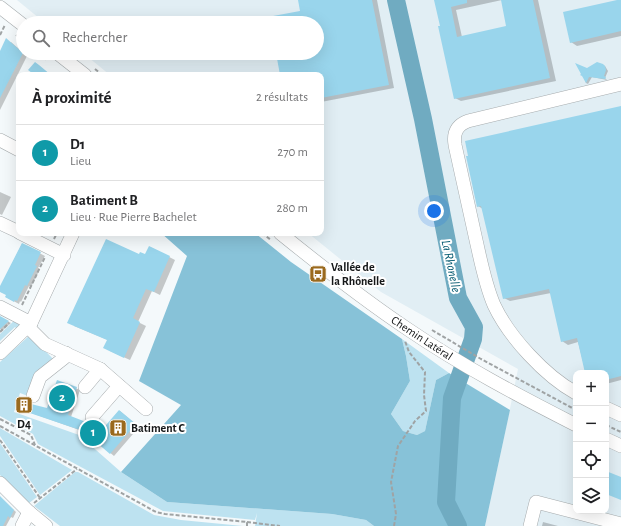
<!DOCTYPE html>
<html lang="fr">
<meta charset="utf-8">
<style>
:root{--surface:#fff;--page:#f2f2f2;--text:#202124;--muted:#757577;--line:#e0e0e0;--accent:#9a691d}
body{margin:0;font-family:"Alegreya Sans",sans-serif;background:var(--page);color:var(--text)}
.controls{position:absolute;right:12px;bottom:12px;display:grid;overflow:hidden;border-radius:8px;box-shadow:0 4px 16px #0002}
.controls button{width:36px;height:36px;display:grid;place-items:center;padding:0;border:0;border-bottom:1px solid var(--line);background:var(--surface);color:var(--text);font:20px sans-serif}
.you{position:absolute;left:434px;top:211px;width:14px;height:14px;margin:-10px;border:3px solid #fff;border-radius:50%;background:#1a73e8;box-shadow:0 0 0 6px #1a73e833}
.badge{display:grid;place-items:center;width:26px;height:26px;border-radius:50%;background:var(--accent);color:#fff;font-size:13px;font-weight:700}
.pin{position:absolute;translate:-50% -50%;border:2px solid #fff;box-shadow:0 1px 4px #0006}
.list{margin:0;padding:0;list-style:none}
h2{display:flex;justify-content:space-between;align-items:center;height:52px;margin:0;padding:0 16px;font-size:17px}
h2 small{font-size:13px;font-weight:400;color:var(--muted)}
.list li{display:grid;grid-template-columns:26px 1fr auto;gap:12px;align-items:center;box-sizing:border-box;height:56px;padding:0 16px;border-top:1px solid var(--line)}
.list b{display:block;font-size:15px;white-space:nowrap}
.list p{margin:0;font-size:13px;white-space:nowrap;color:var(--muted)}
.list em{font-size:13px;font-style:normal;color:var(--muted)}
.icon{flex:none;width:22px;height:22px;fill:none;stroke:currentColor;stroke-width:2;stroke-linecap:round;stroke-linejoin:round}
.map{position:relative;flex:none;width:621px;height:526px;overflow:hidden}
.search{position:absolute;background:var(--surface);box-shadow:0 4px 16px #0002;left:16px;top:16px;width:308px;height:44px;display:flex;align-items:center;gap:10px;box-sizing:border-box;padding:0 14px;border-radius:22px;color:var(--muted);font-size:15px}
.panel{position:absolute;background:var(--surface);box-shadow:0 4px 16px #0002;left:16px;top:72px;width:308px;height:164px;border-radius:8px}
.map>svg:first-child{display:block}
</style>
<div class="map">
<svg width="621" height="526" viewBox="0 0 621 526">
<rect width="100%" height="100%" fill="#f4f9fb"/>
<path fill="#e1eef4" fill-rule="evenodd" d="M17,0H621V526H485L506,428L518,369L381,292L308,233H321V75H110L83,53H317V23H45ZM576,373H606V511H576Z"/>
<g fill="#bde2f0">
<polygon points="16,319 21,324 19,331 15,327 0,341 0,334"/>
<polygon points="30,335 54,360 28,396 20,393 14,412 79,435 121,472 167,502 332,514 366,520 374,526 255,526 257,513 255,520 163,511 38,444 33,434 0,416 0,362"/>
<polygon points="402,339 449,373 436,380 425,431 417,435 403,431 391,414 410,381 406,356"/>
<polygon points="0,428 72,470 40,495 0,436"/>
<polygon points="0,443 37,497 29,503 0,475"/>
<polygon points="75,472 78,472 154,515 181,520 243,526 60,526 34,506"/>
</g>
<polygon fill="#87c2d8" points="161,233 255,233 291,262 402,339 406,356 410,381 391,414 403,431 417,435 425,431 436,380 449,373 510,410 485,526 374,526 366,520 332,514 167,502 121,472 181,405 139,381 187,256"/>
<g fill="#0003" fill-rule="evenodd">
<polygon points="299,0 377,0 394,88 321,102 321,75 281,75 277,53 317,53 317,23 271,23 301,11"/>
<path d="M436,0H538L556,81L461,101L455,98ZM502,0L508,27L462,37L456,10Z"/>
<polygon points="621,0 621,36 577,46 571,42"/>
<polygon points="11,42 27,56 0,110 0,53"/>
<polygon points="603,65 605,66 608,71 605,78 607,80 592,77 588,84 586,83 583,76 588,70"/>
<polygon points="621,107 621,380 606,384 606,373 586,373 578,342 568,345 562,341 551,293 510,301 504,298 483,209 478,206"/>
<polygon points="0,192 11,197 2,215 0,214"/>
<polygon points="22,244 45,256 38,268 40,269 31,287 29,286 21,302 20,301 19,304 6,297 7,295 0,291 0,288"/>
<polygon points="150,247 175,260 160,295 152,291 138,322 146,326 130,360 110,351 108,340 74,326 140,255 146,255"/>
<polygon points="0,317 11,323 2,331 0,329"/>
<polygon points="58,381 80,390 71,417 100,433 120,411 139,427 114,456 85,432 23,410 30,405 48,409"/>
<polygon points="0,497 16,512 13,518 11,517 6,526 0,526"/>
<polygon points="543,522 558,526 542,526"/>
</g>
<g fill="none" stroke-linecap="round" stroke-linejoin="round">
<polyline stroke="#70abc1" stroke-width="18" points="396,0 423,119 458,298 474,327 473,339 452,398 446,502 458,526"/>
</g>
<g fill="#99d5ec">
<polygon points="298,0 372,0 389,85 321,98 321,75 280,75 276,53 317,53 317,23 257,23 257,19 300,11"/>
<polygon points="434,0 467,0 467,3 451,7 457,37 506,26 501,0 533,0 550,78 454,99 438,26 440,26"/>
<polygon points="617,0 621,0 621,31 570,43 563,12"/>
<polygon points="6,38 23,53 0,98 0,51"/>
<polygon points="35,62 39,65 51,75 34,75 32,73 28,70"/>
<polygon points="597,62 603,64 605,66 606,70 604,76 606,77 605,79 589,77 586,83 582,76 580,75 581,74 575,63 587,68"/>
<polygon points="621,106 621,376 606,380 606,373 585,373 577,338 561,342 549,289 503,299 481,206 477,207 466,156 468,156 465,141"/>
<polygon points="106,239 139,254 140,252 145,254 149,246 170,256 154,292 146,289 133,318 140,322 124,358 103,348 107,340 67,323"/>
<polygon points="22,243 41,252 35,265 37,266 27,286 25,285 17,301 15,300 14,302 5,297 6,295 0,292 0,286"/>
<polygon points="0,316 9,321 0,329"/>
<polygon points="57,380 77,387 68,415 86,422 100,432 119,410 136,424 110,454 83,431 18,409 21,399 31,404 47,408"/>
<polygon points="606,471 621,477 621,500 606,494"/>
<polygon points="0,496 14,510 10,518 8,516 3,526 0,526"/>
</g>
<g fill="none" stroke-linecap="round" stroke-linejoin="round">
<defs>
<g id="minor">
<polyline points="0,7 23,25"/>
<polyline points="57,53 85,75"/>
<polyline points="0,140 19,150"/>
<polyline points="0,223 19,232"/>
<polyline points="20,233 64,255"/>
<path d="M280,233C322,267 364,300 409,330C462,366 519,396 576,425"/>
<polyline points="0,307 31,323"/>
<polyline points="28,327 45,344 100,369 146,409"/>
<polyline points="0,353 31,323 73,233"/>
<polyline points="85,387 100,369"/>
<path d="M576,393C545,376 509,337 494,305C485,284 481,262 476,240C469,208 462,176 455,145C453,133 457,125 468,121L621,84"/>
<polyline points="33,396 40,377 64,358 66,353"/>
<polyline points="606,408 621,415"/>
<polyline points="92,417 119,386"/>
<polyline points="606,439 621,446"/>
<polyline points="0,483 29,512 46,526"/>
<polyline points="22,526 29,512"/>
<polyline points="530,526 536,502 621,524"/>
</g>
</defs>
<use href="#minor" stroke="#a6abad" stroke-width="14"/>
<g stroke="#9fa3a4" stroke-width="2" stroke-dasharray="4 2" stroke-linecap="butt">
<polyline points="0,35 5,25"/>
<polyline points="16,35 23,40"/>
<polyline points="39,53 47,60"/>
<polyline points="95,69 102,75"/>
<polyline points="262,233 271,240"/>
<polyline points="54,239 57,233"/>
<polyline points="22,305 45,257"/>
<polyline points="432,330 481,359 576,410"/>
<polyline points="0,332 9,323"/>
<polyline points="0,419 31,435 35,445"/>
<polyline points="606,425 621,432"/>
<polyline points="0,426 156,512 165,514 247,522 247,526"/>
<polyline points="0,440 40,498"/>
<polyline points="34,503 77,469"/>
<polyline points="247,522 280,526"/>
<polyline points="394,526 396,514 391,482 398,446 415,421 426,411 424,395 425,372 409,352 405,341"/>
</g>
<use href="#minor" stroke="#fff" stroke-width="13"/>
</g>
<defs>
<symbol id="bus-square" viewBox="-11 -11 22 22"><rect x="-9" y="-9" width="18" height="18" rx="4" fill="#9a691d" stroke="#fff"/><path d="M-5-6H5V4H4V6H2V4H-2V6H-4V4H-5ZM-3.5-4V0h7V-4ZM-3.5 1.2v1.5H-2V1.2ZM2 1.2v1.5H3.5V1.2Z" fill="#fff"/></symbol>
<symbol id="building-square" viewBox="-11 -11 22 22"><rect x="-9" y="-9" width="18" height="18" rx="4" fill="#9a691d" stroke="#fff"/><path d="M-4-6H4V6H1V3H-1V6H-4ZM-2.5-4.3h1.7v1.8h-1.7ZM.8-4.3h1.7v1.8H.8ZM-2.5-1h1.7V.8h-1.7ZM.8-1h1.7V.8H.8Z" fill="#fff"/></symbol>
</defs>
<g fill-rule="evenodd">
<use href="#bus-square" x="308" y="264" width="20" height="20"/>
<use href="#building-square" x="14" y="395" width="20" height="20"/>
<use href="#building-square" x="108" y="418" width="20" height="20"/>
</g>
<g text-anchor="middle" stroke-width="4" stroke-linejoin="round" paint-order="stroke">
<g font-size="12" font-weight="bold" fill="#151718" stroke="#fff" text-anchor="start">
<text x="331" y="271">Vallée de<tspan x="331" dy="14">la Rhônelle</tspan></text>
<text x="24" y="428" text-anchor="middle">D4</text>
<text x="131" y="432">Batiment C</text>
</g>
<g font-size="12" fill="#151718" stroke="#fff">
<text transform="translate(422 338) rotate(33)" y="4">Chemin Latéral</text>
</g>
<g font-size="13" font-style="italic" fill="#01576e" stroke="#fff">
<text transform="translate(452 266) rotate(78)" y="5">La Rhonelle</text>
</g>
</g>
</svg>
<div class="controls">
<button>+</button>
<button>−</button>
<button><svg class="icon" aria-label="locate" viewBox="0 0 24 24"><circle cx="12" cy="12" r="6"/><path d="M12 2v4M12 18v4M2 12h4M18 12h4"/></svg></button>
<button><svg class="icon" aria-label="layers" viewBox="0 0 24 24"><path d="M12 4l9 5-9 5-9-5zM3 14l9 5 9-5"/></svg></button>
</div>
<div class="you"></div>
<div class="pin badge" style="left:93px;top:433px;background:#0f9aa8">1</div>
<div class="pin badge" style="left:62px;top:398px;background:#0f9aa8">2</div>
<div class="search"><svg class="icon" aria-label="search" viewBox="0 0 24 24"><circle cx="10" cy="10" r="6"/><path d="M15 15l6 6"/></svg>Rechercher</div>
<section class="panel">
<h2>À proximité<small>2 résultats</small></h2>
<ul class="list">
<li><span class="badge" style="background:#0f9aa8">1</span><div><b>D1</b><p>Lieu</p></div><em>270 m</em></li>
<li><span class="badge" style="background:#0f9aa8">2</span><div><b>Batiment B</b><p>Lieu · Rue Pierre Bachelet</p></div><em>280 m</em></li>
</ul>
</section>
</div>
